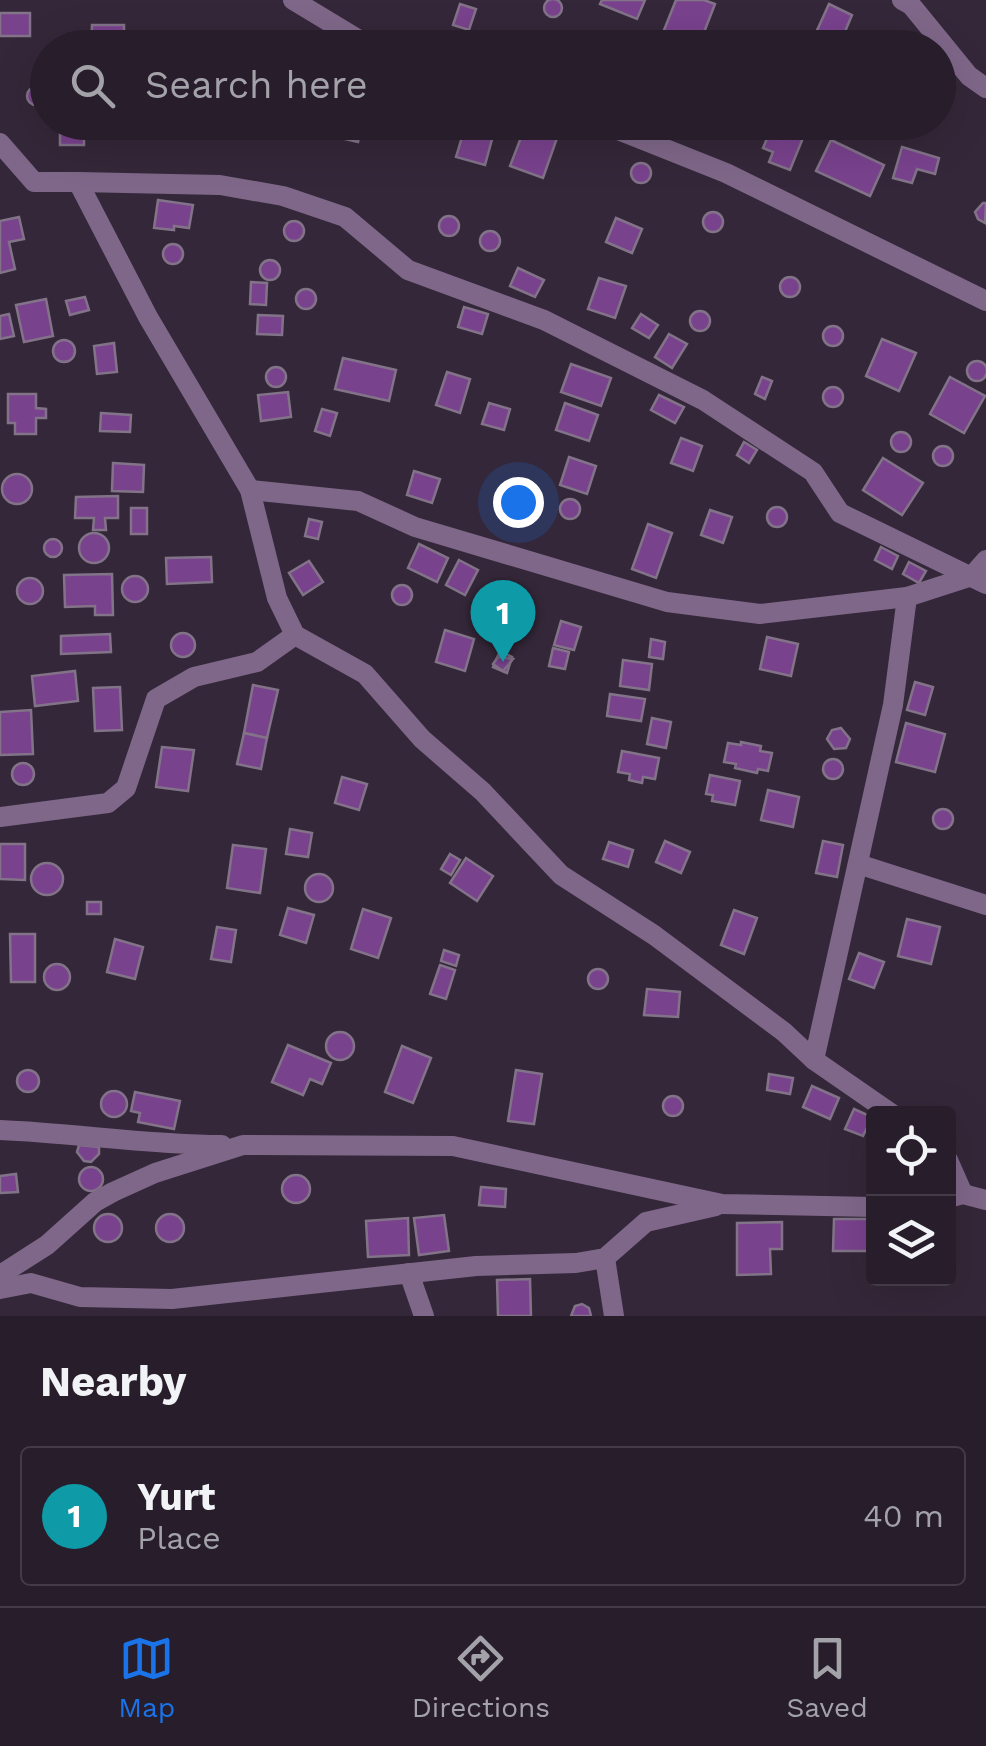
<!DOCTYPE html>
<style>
:root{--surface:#271d2b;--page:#2f2633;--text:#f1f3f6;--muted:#a4a2a9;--line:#433b47;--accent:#1a73e8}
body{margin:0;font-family:"Work Sans",sans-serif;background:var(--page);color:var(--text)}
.controls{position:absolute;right:30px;bottom:30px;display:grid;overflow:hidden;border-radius:10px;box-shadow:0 10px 40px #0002}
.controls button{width:90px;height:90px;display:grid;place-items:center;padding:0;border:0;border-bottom:2px solid var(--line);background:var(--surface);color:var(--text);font:50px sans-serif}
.you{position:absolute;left:518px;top:502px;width:35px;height:35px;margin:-25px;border:8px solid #fff;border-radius:50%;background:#1a73e8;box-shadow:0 0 0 15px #1a73e833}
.badge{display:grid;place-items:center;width:65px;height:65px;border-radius:50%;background:var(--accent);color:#fff;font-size:32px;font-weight:700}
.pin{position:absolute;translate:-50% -82px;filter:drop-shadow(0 2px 5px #0008)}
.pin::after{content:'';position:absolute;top:52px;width:35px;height:30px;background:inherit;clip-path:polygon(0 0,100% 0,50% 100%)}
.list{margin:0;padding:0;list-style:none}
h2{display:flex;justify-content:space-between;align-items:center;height:130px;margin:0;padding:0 40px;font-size:42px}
h2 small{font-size:32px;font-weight:400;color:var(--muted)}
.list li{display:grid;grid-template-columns:65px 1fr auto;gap:30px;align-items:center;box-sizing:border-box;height:140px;margin:0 20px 20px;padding:0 20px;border:2px solid var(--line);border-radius:10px}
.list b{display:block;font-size:38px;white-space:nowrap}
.list p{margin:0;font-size:32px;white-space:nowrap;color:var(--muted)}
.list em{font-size:32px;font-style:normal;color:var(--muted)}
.icon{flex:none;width:55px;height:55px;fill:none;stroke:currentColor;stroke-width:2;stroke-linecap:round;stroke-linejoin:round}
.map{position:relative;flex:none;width:986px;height:1316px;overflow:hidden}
.search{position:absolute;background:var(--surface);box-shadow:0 10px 40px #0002;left:30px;right:30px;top:30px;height:110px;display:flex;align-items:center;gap:25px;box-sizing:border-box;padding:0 35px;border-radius:55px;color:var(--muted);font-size:38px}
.sheet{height:290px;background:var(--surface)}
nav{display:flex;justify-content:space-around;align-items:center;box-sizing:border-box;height:140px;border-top:2px solid var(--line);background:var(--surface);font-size:28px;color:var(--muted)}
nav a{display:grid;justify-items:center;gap:5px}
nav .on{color:var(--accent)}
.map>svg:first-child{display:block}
</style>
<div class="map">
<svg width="986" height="1316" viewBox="0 0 986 1316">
<rect width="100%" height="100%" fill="#342739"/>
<g fill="#79428d" stroke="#827388" stroke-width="2.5">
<circle cx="553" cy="8" r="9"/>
<polygon points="602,0 645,0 637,19 600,4"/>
<polygon points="676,0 704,0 715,4 698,48 662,35"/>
<polygon points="460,4 476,9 469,30 453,25"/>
<polygon points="829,4 852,15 838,48 814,37"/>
<rect x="0" y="13" width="30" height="23"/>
<polygon points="92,25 124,25 124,48 91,48"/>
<circle cx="36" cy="96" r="9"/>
<polygon points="307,122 323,122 321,132 306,129"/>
<polygon points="326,122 362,122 358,142 324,134"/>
<polygon points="531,122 554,122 549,132"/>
<polygon points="827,122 846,122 835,129"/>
<rect x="60" y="123" width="24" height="22"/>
<polygon points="466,124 494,132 485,165 456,157"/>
<polygon points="525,127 557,138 543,178 510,166"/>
<polygon points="781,129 803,138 790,170 769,162 773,152 763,148 768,136 777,139"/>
<polygon points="831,140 884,165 870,196 816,171"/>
<polygon points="902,147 939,158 935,174 917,169 912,183 893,178"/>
<circle cx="641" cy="173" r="10"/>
<polygon points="158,200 193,205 189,228 174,226 174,230 154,228"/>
<polygon points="983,203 986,203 985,223 978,219 975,212"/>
<circle cx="713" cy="222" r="10"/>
<circle cx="449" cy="226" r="10"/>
<polygon points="19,217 24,239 9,242 15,269 0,273 0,221"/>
<polygon points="616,218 642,229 632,253 606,242"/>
<circle cx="294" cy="231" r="10"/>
<circle cx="490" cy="241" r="10"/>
<circle cx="173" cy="254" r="10"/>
<circle cx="270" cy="270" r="10"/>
<polygon points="518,268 544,280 535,297 510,286"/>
<circle cx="790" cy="287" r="10"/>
<polygon points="599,278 626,286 615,318 588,309"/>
<polygon points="251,282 267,283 266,305 250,304"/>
<circle cx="306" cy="299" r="10"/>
<polygon points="85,297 89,310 70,315 66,301"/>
<polygon points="46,299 53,336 24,342 16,305"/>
<polygon points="464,307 488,314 482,334 458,327"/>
<circle cx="700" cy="321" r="10"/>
<polygon points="9,314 14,336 0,339 0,316"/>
<polygon points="641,314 658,325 649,338 632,328"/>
<polygon points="258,315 283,316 282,335 257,334"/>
<circle cx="833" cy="336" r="10"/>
<polygon points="669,334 687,344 672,368 655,357"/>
<polygon points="882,339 916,353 899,391 866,376"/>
<circle cx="64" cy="351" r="11"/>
<polygon points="114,343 117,372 97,374 94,346"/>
<polygon points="343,358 396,370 389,401 335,389"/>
<circle cx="977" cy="371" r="10"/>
<polygon points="571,364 611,378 601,406 561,392"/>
<circle cx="276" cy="377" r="10"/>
<polygon points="447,372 470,379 460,413 436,405"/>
<polygon points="762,377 772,381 765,399 755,394"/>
<polygon points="950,377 985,396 964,433 930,414"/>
<circle cx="833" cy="397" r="10"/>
<polygon points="288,392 291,417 261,421 258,395"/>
<polygon points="8,394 36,394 36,408 46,409 46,418 36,418 36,434 15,434 15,423 8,423"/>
<polygon points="659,395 684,407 675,423 651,410"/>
<polygon points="489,403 510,409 504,430 482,424"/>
<polygon points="565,403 598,415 589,441 556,430"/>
<polygon points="322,409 337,413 330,436 315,431"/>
<polygon points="101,413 131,415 130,432 100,431"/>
<circle cx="901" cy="442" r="10"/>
<polygon points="681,438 702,446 693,471 671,463"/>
<polygon points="744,442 757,450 749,463 737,455"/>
<circle cx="943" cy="456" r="10"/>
<polygon points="569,457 596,466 587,494 560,485"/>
<polygon points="883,458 923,483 902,515 863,490"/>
<polygon points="113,463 144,465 143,492 112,491"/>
<polygon points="414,471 440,479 432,503 407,495"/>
<circle cx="17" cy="489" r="15"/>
<polygon points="118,496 118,518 105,518 106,530 93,530 94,518 75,518 76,497"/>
<circle cx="570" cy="509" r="10"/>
<circle cx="777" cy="517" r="10"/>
<rect x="131" y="508" width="16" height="26"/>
<polygon points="710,510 732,517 723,543 701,535"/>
<polygon points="309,519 322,522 318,539 305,536"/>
<polygon points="648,524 672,533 656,578 632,569"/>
<circle cx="94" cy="548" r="15"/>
<circle cx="53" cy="548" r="9"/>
<polygon points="419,544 448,558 437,582 408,568"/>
<polygon points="881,547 898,556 892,569 875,560"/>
<polygon points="211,557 212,582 167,584 166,558"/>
<polygon points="459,560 478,570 465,595 446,585"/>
<polygon points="309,561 323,582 303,595 289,573"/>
<polygon points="909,562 926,571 919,583 903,574"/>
<polygon points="112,574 113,615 95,615 95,606 65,607 64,575"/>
<circle cx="135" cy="589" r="13"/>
<circle cx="30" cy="591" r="13"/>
<circle cx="402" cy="595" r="10"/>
<polygon points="561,621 581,627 574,650 554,645"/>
<polygon points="445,630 474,639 465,671 436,662"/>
<circle cx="183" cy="645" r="12"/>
<polygon points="110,634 111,652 61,654 61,636"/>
<polygon points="767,637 798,644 791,676 760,669"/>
<polygon points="651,639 665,642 663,659 649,657"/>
<polygon points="553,648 569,652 565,669 549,666"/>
<polygon points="500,651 512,657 507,673 493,667"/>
<polygon points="498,657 513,659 503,671 493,664"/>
<polygon points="623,660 652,664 649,690 620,686"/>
<polygon points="75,671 78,701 35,706 32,676"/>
<polygon points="915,682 933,687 925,715 907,710"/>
<polygon points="253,685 278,690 267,738 244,733"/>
<polygon points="120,687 122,730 95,731 93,688"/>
<polygon points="610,694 645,699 641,721 607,716"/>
<polygon points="31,710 33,754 0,755 0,712"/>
<polygon points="652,718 671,722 666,748 647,744"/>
<polygon points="906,723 945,734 935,772 896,762"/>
<polygon points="841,728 850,739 846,748 834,749 827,739 832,730"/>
<polygon points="244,733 267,738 261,769 237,764"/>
<polygon points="741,742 761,746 760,751 772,753 768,771 758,769 757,773 735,768 736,764 724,762 728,743 741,745"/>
<polygon points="162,747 194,750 188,791 156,787"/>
<polygon points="622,751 659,758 655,779 643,777 642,783 629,780 630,774 618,772"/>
<circle cx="833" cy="769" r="10"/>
<circle cx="23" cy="774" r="11"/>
<polygon points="710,775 740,781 735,805 712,801 713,795 706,794"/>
<polygon points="342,777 367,784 359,810 335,803"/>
<polygon points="768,790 799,797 793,827 761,820"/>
<circle cx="943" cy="819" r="10"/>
<polygon points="290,829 312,833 308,857 286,854"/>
<polygon points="665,841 690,852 681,873 656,862"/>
<polygon points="823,841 843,845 837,877 816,873"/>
<polygon points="609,842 633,850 628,867 603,859"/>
<polygon points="0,844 25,844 25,880 0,879"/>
<polygon points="233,845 266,849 260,893 227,888"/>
<polygon points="450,854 460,860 451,875 441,869"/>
<polygon points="466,858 493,876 477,901 450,883"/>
<circle cx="47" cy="879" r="16"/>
<circle cx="319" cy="888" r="14"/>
<rect x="87" y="902" width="14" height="12"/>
<polygon points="288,908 314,915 306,943 280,935"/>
<polygon points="363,909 391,918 378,958 351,949"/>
<polygon points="734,910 757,918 744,954 721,945"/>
<polygon points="907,919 940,927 931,964 898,956"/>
<polygon points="217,927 236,930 231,962 211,959"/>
<polygon points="10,934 35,934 35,982 11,982"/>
<polygon points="115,939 143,947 135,979 107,972"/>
<polygon points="444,950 459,955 456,966 441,961"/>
<polygon points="859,953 884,962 874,988 849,979"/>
<circle cx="57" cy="977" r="13"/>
<polygon points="440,965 455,970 446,999 430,994"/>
<circle cx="598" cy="979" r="10"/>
<polygon points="647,989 680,992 678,1017 644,1015"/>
<circle cx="340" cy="1046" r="14"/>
<polygon points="288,1045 331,1063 322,1084 310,1079 303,1095 272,1082"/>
<polygon points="402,1046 431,1058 413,1103 385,1092"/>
<circle cx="28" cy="1081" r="11"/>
<polygon points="516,1070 542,1074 534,1124 508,1121"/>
<polygon points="769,1074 793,1078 790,1094 767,1090"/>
<polygon points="812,1086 839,1098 830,1119 803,1107"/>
<circle cx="114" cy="1104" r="13"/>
<polygon points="135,1092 180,1101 174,1129 138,1122 140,1113 131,1111"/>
<circle cx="673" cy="1106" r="10"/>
<polygon points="854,1109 872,1117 863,1136 845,1129"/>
<polygon points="79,1145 99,1147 99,1154 91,1162 84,1161 77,1152"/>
<circle cx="91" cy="1179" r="12"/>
<polygon points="16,1174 18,1192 0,1193 0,1176"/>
<circle cx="296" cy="1189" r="14"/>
<polygon points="481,1187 506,1189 505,1207 479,1205"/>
<circle cx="170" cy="1228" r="14"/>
<circle cx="108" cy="1228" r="14"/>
<polygon points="444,1215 449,1251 419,1255 414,1218"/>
<polygon points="408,1218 409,1255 368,1257 366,1221"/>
<polygon points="834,1219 874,1219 874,1251 833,1251"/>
<polygon points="782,1222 782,1249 770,1249 771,1274 737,1275 737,1223"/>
<polygon points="530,1279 531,1316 498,1316 497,1280"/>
<polygon points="582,1304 589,1308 591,1316 571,1316 575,1306"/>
</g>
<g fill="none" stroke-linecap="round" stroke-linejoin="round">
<g stroke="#7f6789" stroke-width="20">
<polyline points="293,0 361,41 388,48"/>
<polyline points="902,0 911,5 969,76 986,88"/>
<polyline points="598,122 726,173 986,301"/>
<polyline points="0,143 34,182 78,182 148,317 250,490 277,598 295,635 365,674 422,739 483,792 561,875 654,935 784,1032 814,1060 892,1114"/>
<polyline points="78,182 220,185 283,196 345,217 408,270 544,320 703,400 813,472 840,513 986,584"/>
<polyline points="250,490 358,501 415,527 667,602 760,614 907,597 972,576 986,560"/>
<polyline points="0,817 108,803 126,788 156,699 194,677 257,662 295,635"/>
<polyline points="858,864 986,905"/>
<polyline points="814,1060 893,705 907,597"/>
<path d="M0,1130C74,1133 148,1145 222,1145"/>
<polyline points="948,1160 963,1194"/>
<polyline points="948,1198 963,1194 986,1200"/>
<polyline points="605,1258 614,1316"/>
<polyline points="409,1273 424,1316"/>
<polyline points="0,1275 47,1245 95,1202 113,1192 155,1173 243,1145 453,1146 722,1204 874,1207"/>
<polyline points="0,1289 31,1283 80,1297 172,1299 476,1266 576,1263 605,1258 646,1222 716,1206"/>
</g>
</g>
</svg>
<div class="controls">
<button><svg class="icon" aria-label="locate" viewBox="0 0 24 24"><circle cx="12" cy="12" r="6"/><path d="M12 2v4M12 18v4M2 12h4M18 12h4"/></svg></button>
<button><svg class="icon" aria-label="layers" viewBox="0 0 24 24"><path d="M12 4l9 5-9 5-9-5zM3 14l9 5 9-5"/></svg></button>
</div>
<div class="you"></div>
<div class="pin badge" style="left:503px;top:662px;background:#0f9aa8">1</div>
<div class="search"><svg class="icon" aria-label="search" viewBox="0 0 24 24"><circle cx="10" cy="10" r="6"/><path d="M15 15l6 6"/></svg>Search here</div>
</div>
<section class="sheet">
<h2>Nearby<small></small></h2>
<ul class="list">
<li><span class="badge" style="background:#0f9aa8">1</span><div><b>Yurt</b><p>Place</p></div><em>40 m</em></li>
</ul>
</section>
<nav>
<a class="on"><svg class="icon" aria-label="map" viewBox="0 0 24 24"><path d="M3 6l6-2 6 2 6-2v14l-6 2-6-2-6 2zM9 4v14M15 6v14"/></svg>Map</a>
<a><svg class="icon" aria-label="directions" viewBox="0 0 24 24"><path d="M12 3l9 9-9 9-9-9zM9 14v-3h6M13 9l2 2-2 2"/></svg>Directions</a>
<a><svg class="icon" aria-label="saved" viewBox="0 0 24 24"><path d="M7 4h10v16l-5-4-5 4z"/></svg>Saved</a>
</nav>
